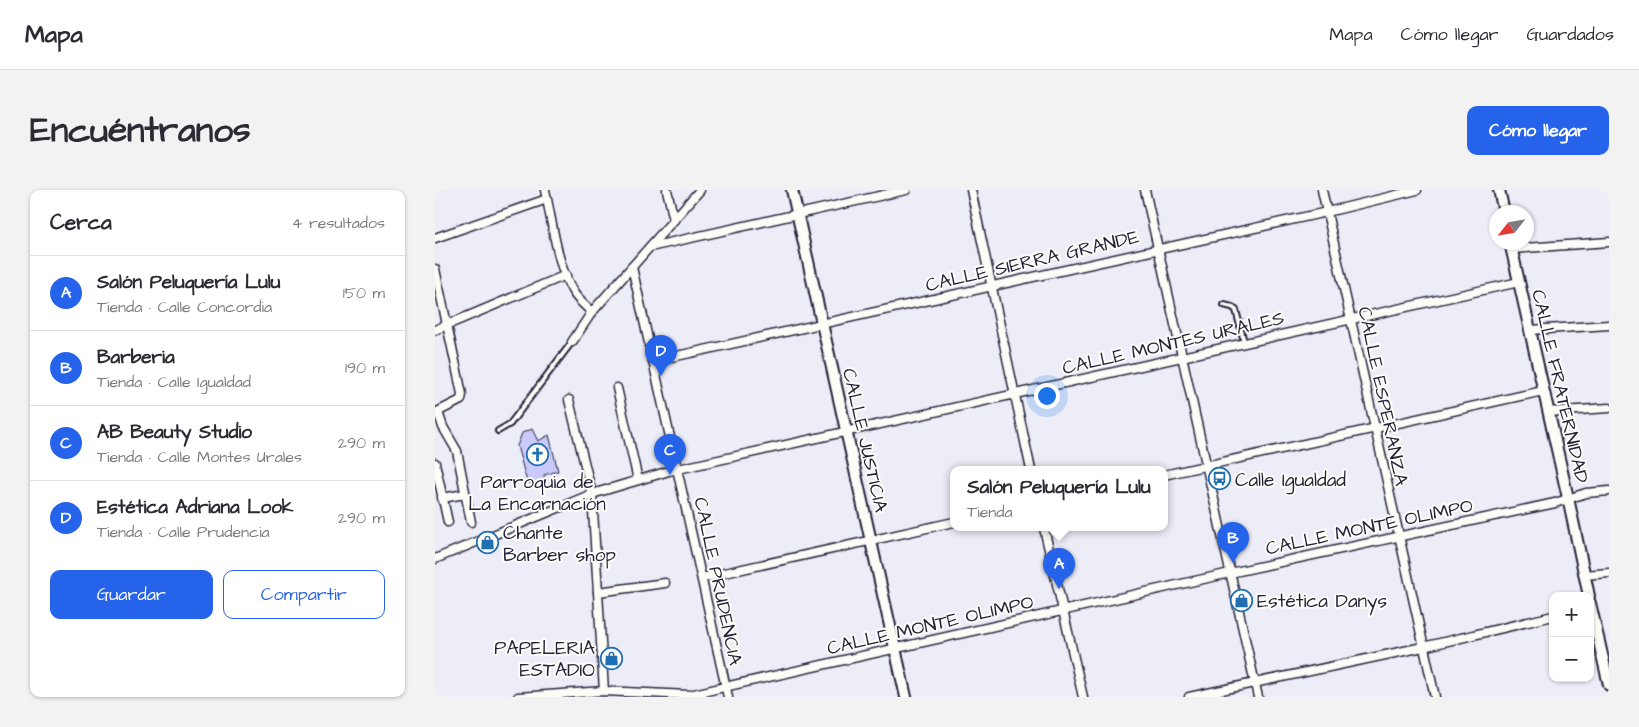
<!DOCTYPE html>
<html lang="es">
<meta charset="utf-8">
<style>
:root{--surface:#fff;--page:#f2f2f3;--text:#2b2b33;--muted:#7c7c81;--line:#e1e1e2;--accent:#2563eb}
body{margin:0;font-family:"Architects Daughter",sans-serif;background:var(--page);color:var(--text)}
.controls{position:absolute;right:15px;bottom:15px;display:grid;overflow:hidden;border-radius:10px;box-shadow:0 1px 4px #0004}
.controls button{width:45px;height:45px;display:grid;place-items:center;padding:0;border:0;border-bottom:1px solid var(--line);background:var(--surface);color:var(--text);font:25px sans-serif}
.compass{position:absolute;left:1054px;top:15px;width:45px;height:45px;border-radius:50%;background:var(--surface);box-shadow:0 1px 4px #0004;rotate:239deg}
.you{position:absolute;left:611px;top:205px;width:18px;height:18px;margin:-12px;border:4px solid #fff;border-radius:50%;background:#1a73e8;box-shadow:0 0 0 8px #1a73e833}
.badge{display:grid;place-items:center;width:32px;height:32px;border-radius:50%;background:var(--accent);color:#fff;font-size:16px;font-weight:700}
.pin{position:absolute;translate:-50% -41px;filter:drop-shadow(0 1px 2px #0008)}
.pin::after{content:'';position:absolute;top:26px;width:18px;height:15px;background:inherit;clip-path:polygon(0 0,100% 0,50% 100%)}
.popup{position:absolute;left:515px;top:276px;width:218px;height:65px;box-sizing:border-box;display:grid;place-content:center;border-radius:10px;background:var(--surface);filter:drop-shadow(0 1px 4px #0005);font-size:16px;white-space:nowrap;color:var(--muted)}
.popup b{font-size:19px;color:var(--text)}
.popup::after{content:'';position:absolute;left:50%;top:100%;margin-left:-10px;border:10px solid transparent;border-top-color:var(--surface)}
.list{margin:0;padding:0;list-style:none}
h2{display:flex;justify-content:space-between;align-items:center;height:65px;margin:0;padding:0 20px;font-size:21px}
h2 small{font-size:16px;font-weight:400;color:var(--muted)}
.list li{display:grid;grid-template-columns:32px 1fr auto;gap:15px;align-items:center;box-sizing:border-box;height:75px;padding:0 20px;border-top:1px solid var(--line)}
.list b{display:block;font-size:19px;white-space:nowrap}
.list p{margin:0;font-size:16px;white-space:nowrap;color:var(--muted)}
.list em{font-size:16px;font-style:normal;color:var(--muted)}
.actions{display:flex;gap:10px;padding:15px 20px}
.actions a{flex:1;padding:11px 0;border:1px solid var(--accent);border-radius:10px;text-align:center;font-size:18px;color:var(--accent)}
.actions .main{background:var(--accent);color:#fff}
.map{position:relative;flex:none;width:1174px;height:507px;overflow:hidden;border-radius:10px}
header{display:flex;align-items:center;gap:30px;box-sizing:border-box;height:70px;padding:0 25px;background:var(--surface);border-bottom:1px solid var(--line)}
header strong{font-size:24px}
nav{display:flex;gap:28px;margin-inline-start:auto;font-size:18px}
.intro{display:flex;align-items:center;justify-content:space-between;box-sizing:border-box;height:120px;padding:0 30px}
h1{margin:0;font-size:35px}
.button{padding:12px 22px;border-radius:10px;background:var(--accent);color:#fff;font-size:18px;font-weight:700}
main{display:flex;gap:30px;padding:0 30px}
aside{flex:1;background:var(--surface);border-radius:10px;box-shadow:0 1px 4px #0004}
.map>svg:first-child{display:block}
</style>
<header>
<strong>Mapa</strong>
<nav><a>Mapa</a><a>Cómo llegar</a><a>Guardados</a></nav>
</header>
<div class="intro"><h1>Encuéntranos</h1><a class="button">Cómo llegar</a></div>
<main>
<aside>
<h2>Cerca<small>4 resultados</small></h2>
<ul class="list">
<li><span class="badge">A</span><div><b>Salón Peluquería Lulu</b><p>Tienda · Calle Concordia</p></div><em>150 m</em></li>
<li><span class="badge">B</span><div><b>Barberia</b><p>Tienda · Calle Igualdad</p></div><em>190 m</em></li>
<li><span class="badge">C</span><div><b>AB Beauty Studio</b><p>Tienda · Calle Montes Urales</p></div><em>290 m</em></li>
<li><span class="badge">D</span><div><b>Estética Adriana Look</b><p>Tienda · Calle Prudencia</p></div><em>290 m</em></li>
</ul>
<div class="actions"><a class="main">Guardar</a><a>Compartir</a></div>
</aside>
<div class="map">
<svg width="1174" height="507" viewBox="0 0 1174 507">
<rect width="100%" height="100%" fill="#ededf8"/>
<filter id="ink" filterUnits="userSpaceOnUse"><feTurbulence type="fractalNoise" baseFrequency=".02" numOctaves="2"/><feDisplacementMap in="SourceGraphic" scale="10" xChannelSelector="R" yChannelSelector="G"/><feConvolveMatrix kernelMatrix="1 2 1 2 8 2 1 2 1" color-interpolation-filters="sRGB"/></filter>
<g filter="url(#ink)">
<polygon fill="#c9c9fb" stroke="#22223b" points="97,239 103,251 114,245 123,281 109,285 110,293 100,296 92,292 82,256 87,243"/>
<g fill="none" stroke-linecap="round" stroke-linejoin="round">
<defs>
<g id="service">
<polyline points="789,115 797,117 801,120 809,152"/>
<polyline points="63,241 75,234 137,152"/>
</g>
<g id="minor">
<path d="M110,0C117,30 122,76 138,102C143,110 150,116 157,122"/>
<polyline points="232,0 239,30"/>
<polyline points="536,0 596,280"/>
<polyline points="710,0 823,507"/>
<polyline points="887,0 1000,507"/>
<polyline points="0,48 112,9"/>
<polyline points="215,57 471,0"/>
<polyline points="1077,59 1174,52"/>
<polyline points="197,77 293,507"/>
<polyline points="0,79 27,204 26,210 0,223"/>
<polyline points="0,140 131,85"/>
<polyline points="1095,140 1174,135"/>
<polyline points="137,152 157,122 265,0"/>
<polyline points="219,171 892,22 982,0"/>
<polyline points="182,198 203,290"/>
<polyline points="134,210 157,304 169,501"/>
<polyline points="3,222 8,237 22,261 36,332"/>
<polyline points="1113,222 1174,218"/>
<polyline points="0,273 13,332"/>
<polyline points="729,285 1108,201"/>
<polyline points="7,308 30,304"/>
<polyline points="609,338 648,507"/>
<polyline points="0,369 157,304 234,281 1084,92"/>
<polyline points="1149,385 1174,383"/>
<polyline points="267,388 519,332"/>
<polyline points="163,402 230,393"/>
<polyline points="83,507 169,501 254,505 795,383 1120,313 1151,303 1174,301"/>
<polyline points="754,507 988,457 1118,426"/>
</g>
<g id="tertiary">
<polyline points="357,0 471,507"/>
<polyline points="1064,0 1069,22"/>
<polyline points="1075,52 1133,308 1154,406"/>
<polyline points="1155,413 1174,495"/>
</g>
</defs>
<use href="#service" stroke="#22223b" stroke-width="8"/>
<use href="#minor" stroke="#22223b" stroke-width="11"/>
<use href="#tertiary" stroke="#22223b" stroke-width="14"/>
<use href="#service" stroke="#fdfcf7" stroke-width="4"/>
<use href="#minor" stroke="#fdfcf7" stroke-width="8"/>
<use href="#tertiary" stroke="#fdfcf7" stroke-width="10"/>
</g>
</g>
<defs>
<symbol id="church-ring" viewBox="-11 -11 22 22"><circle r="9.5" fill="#fdfcf7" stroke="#1f6fb2" stroke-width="1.5"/><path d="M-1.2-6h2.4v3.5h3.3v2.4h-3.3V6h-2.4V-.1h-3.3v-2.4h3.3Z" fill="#1f6fb2"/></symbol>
<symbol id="bus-ring" viewBox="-11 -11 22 22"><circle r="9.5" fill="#fdfcf7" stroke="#1f6fb2" stroke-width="1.5"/><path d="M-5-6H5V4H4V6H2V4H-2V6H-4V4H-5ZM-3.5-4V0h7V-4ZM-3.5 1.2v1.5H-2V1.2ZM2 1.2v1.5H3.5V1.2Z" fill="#1f6fb2"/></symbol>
<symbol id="shop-ring" viewBox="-11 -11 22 22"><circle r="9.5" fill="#fdfcf7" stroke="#1f6fb2" stroke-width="1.5"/><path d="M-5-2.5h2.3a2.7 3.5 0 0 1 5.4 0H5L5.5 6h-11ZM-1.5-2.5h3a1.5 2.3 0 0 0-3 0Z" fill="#1f6fb2"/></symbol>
</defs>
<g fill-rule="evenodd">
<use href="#church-ring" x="90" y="252" width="25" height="25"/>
<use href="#bus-ring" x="772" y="276" width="25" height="25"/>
<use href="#shop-ring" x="40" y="340" width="25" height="25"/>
<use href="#shop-ring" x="794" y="398" width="25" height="25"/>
<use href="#shop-ring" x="164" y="456" width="25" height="25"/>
</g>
<g text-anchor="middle" stroke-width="4" stroke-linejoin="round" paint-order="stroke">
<g font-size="19" fill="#22223b" stroke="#fdfcf7">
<text transform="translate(597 70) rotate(-13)" y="7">CALLE SIERRA GRANDE</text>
<text transform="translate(738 152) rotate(-13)" y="7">CALLE MONTES URALES</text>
<text transform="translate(1126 196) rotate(77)" y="7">CALLE FRATERNIDAD</text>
<text transform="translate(949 206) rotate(78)" y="7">CALLE ESPERANZA</text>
<text transform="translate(431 250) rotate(77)" y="7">CALLE JUSTICIA</text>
<text transform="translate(934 336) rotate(-12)" y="7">CALLE MONTE OLIMPO</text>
<text transform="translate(284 391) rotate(78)" y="7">CALLE PRUDENCIA</text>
<text transform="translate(495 434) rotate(-13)" y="7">CALLE MONTE OLIMPO</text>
</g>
<g font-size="19" fill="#22223b" stroke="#fdfcf7" text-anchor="start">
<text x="800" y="296">Calle Igualdad</text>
<text x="102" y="298" text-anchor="middle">Parroquia de<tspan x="102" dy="22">La Encarnación</tspan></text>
<text x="68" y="349">Chante<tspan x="68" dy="22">Barber shop</tspan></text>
<text x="822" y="417">Estética Danys</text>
<text x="160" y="464" text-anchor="end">PAPELERIA<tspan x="160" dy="22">ESTADIO</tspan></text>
</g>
</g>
</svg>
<div class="controls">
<button>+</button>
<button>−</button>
</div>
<svg class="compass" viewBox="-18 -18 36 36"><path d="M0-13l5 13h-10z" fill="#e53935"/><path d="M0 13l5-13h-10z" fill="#7c7c81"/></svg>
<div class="you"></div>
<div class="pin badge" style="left:624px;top:399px">A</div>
<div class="popup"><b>Salón Peluquería Lulu</b>Tienda</div>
<div class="pin badge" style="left:798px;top:373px">B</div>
<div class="pin badge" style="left:235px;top:285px">C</div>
<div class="pin badge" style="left:226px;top:186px">D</div>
</div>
</main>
